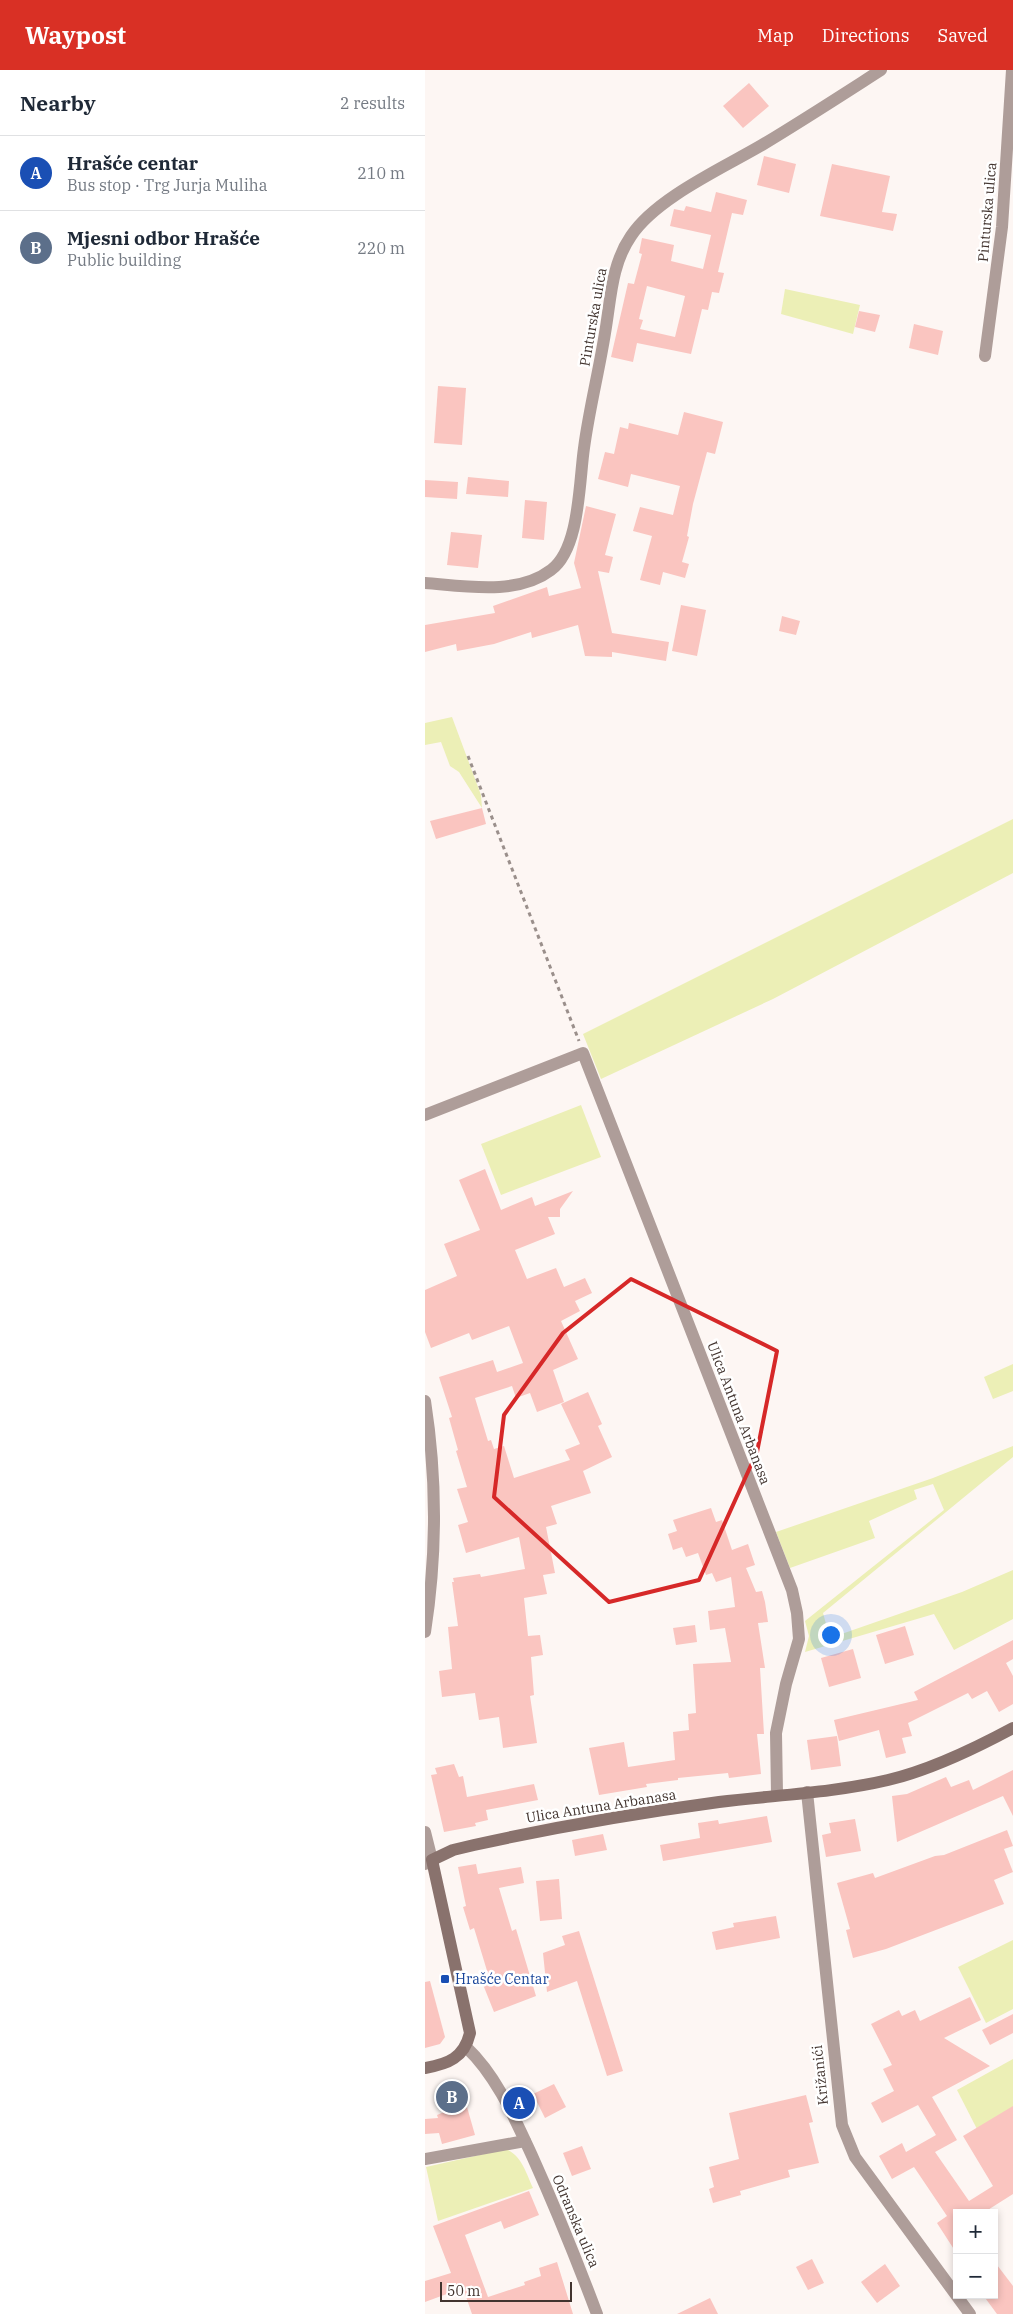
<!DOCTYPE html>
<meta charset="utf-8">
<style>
:root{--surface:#fff;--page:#f2f2f3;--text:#1f2937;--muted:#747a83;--line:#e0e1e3;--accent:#d93025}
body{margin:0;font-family:"IBM Plex Serif",serif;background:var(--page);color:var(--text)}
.controls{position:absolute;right:15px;bottom:15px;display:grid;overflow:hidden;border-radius:0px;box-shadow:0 2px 8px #0003}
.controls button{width:45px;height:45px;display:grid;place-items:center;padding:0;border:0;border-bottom:1px solid var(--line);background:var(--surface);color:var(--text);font:25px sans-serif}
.scale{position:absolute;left:15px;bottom:12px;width:132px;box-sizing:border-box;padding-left:5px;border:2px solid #42342f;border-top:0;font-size:14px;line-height:18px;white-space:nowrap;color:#42342f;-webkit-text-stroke:4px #fff;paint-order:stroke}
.you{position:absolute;left:405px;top:1564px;width:18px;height:18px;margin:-12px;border:4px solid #fff;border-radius:50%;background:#1a73e8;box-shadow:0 0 0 8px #1a73e833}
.badge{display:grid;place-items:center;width:32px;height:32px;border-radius:50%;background:var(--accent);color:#fff;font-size:16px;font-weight:700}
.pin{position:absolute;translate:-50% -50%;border:2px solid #fff;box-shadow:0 1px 5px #0006}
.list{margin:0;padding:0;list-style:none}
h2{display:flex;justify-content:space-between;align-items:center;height:65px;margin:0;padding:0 20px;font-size:21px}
h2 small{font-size:16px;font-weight:400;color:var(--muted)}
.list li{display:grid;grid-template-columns:32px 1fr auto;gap:15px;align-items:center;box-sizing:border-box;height:75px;padding:0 20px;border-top:1px solid var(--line)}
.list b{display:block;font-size:19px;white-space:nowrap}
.list p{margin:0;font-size:16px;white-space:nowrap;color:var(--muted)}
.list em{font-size:16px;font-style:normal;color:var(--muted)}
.map{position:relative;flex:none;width:588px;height:2244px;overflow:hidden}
header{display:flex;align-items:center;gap:30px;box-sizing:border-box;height:70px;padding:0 25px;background:var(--accent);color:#fff}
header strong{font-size:24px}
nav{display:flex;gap:28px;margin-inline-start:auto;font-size:18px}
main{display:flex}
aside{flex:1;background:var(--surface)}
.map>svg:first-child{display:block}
</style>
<header>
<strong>Waypost</strong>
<nav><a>Map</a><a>Directions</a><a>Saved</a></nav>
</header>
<main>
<aside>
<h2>Nearby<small>2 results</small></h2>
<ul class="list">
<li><span class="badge" style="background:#1a4fb4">A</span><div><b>Hrašće centar</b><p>Bus stop · Trg Jurja Muliha</p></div><em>210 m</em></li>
<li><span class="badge" style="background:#5c6f8a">B</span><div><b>Mjesni odbor Hrašće</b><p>Public building</p></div><em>220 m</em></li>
</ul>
</aside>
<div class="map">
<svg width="588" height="2244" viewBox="0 0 588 2244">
<rect width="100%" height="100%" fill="#fdf6f3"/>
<g fill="#ecefb6">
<polygon points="360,219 435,235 428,264 356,244"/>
<polygon points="27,647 56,725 57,738 34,702 25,696 16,672 0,675 0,653"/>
<polygon points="588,749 588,803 348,929 176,1009 158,964"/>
<polygon points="156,1035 176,1087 76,1125 56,1074"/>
<polygon points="588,1294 588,1321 568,1329 559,1307"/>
<polygon points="588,1376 588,1387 398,1543 405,1568 537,1522 588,1500 588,1549 529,1580 509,1544 380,1582 384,1566 380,1551 519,1440 508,1414 489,1420 492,1429 444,1451 450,1468 365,1498 351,1462 508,1408"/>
<polygon points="588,1870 588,1939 561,1953 533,1897"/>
<polygon points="588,1989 588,2041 553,2061 532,2020"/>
<path d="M81,2079C97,2086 101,2103 108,2118L13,2151L1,2097Z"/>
</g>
<g fill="#fac5c0" fill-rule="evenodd">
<polygon points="324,13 344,36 318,58 298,36"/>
<polygon points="339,86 371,94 364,123 332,115"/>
<polygon points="407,94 465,106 457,142 472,144 468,161 395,146"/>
<path d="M291,122L322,130L318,145L307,143L293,202L299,203L294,223L287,222L283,240L277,239L266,284L212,273L208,292L186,287L203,213L209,214L217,184L214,183L217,168L249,175L246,191L278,199L286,165L245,156L249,139L259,141L261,136L286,142ZM222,216L260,226L250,267L215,259L218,250L214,249Z"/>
<polygon points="434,241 455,245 450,262 430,257"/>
<polygon points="489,254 518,261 513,285 484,278"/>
<polygon points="13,316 41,318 37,375 9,373"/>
<polygon points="259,342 298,352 290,384 282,382 268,434 262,466 264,467 257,492 264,494 260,508 238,502 235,515 215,510 227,466 208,461 215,437 248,445 255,416 206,404 203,417 173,409 180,382 189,384 195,357 203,359 204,353 253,365"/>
<polygon points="43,407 84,411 83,427 41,424"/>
<polygon points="0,410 33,412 32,429 0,427"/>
<polygon points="100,430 122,432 119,470 97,468"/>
<polygon points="161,436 191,444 180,485 188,487 184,503 173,501 187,563 244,572 241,591 187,582 187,587 160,586 153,555 107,568 106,562 69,574 32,581 31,574 0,582 0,555 70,543 68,536 122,517 124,526 156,518 149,493"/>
<polygon points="26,462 57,465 53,498 22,495"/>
<polygon points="256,535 281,540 272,586 247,581"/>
<polygon points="357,546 375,551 371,565 354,561"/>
<polygon points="57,738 61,754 11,769 5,751"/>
<polygon points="60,1099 76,1140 107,1127 110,1136 148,1121 135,1139 135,1147 123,1147 130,1164 90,1180 102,1209 131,1198 139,1217 160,1208 167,1223 150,1231 155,1241 136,1251 153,1289 128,1300 139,1332 112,1342 105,1323 91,1328 87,1316 50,1328 63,1371 66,1370 69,1379 79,1376 89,1408 145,1390 140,1380 155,1374 136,1334 163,1322 177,1354 173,1356 187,1387 158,1401 166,1423 126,1436 132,1454 121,1457 130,1503 118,1505 122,1524 99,1528 103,1566 115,1565 118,1585 106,1587 109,1625 105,1626 112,1673 78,1678 74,1647 54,1650 50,1623 17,1627 14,1601 27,1599 23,1557 33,1556 27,1512 29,1512 28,1508 55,1504 56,1507 100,1499 94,1467 41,1483 33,1455 43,1452 32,1419 42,1417 31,1381 33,1380 24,1348 27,1347 14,1307 68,1290 72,1302 98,1293 84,1256 47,1270 44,1263 6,1278 0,1262 0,1220 32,1206 19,1174 55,1160 34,1110"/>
<polygon points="286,1438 291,1452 297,1450 307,1480 323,1474 330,1495 321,1498 331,1522 337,1521 340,1532 343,1552 333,1553 340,1598 335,1598 339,1664 332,1664 336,1704 304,1708 303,1703 253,1708 253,1710 221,1714 222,1717 174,1725 164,1678 199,1672 203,1697 250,1690 248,1662 264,1660 263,1644 271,1643 268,1594 306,1592 300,1558 285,1560 283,1541 310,1537 306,1507 291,1512 287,1503 281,1505 273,1483 261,1487 257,1477 248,1480 243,1464 252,1461 248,1450"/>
<polygon points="270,1555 272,1572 251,1575 248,1558"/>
<polygon points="480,1556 489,1585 460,1594 451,1565"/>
<polygon points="588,1570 588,1589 581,1593 588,1606 588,1634 574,1642 562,1621 547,1629 543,1623 483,1653 487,1666 477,1668 481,1683 461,1688 454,1660 414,1671 409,1650 493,1630 489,1622"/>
<polygon points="428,1579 436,1608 404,1617 396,1588"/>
<polygon points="412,1666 416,1696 386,1700 382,1670"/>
<polygon points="29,1694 34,1707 38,1706 42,1727 109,1714 113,1730 61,1740 63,1750 50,1753 51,1756 19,1762 6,1705 12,1704 10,1698"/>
<polygon points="588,1700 588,1746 578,1726 472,1772 467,1726 482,1724 521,1707 526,1717 544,1710 548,1720"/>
<polygon points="342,1746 347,1772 238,1791 235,1775 275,1768 273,1753 293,1750 294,1754"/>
<polygon points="430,1749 436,1781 401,1787 397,1765 406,1763 404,1753"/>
<polygon points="582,1760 588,1776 579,1779 588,1802 569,1810 579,1834 461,1879 428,1888 421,1860 425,1859 412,1813 448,1803 450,1808 510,1786 519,1785"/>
<polygon points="178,1764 182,1780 150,1786 147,1770"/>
<polygon points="51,1794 53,1804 96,1797 99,1813 74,1818 87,1861 91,1859 111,1926 69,1942 55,1907 63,1904 49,1858 45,1860 38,1837 41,1836 33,1797"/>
<polygon points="134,1809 137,1849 115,1851 111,1811"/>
<polygon points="351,1846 355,1868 291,1880 287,1862 309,1857 308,1853"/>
<polygon points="154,1861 198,2001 182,2006 152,1911 122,1922 118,1883 140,1875 137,1866"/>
<polygon points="5,1911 20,1967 15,1974 0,1978 0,1912"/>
<polygon points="545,1927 556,1950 519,1968 565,1996 507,2027 532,2070 510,2082 544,2131 568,2116 538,2066 588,2036 588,2124 558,2143 532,2143 532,2184 512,2153 522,2146 489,2097 467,2109 454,2086 477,2073 481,2082 511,2065 493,2035 457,2053 446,2033 469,2021 458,1999 467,1995 446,1954 474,1940 477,1946 490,1940 495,1951"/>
<polygon points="588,1944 588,1963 565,1975 557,1960"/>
<polygon points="31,2014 32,2017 36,2016 50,2065 17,2074 14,2063 0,2064 0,2049 13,2048 12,2045 19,2042 13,2018"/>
<polygon points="129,2014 141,2037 120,2048 108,2024"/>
<polygon points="381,2025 388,2052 384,2053 394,2093 363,2100 365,2107 315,2121 316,2125 288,2133 284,2119 289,2117 284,2097 314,2089 304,2043"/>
<polygon points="157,2076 166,2099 147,2106 138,2083"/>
<polygon points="104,2121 114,2145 79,2159 76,2151 40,2165 63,2227 100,2215 99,2212 116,2206 114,2198 132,2192 148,2244 47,2244 38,2218 0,2232 0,2211 26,2203 8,2156"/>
<polygon points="387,2189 399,2213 383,2220 371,2197"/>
<polygon points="569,2191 588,2216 588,2244 572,2244 558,2225 569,2225"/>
<polygon points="460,2194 475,2216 452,2233 436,2212"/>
<polygon points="285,2228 293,2244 252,2244"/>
</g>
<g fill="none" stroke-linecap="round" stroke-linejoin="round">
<polyline stroke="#9a8f8b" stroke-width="3" stroke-dasharray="4 4" stroke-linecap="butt" points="43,686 154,971"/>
<g stroke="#ae9d99" stroke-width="12">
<polyline points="560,286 577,157 587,0"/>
<path d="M0,513C39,516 92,526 126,500C155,479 154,412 159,378C164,340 174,301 180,263C186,229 186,195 206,166C231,128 298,98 337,75C377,51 417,25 456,0"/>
<polyline points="0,1045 158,983 367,1520 372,1543 374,1569 361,1614 351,1663 352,1724"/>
<path d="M0,1331C12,1408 12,1485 0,1562"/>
<polyline points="382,1722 417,2055 430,2087 545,2244"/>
<polyline points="0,1762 7,1790 0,1794"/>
<polyline points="0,2089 100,2071"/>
</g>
<path stroke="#ae9d99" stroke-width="12" d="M41,1977C72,2006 90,2049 108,2088C131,2139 152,2191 172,2244"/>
<path stroke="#89726d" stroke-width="12" d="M0,1998C23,1994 39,1988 45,1963L7,1790L28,1780L49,1775C130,1757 212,1743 294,1732C350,1725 408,1723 463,1710C506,1700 549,1679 588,1658"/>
</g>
<path fill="none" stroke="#d62828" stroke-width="4" stroke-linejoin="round" d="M206,1209L352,1281L332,1382L274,1510L184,1532L69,1427L79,1345L138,1263Z"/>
<rect fill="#1a4fb4" stroke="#fff" stroke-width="2" x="15" y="1904" width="10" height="10" rx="2.5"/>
<g text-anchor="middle" stroke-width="5" stroke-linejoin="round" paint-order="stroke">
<g font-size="14" fill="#42342f" stroke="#fff">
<text transform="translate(562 142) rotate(-85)" y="5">Pinturska ulica</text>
<text transform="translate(168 247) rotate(-80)" y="5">Pinturska ulica</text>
<text transform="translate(314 1343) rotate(69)" y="5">Ulica Antuna Arbanasa</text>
<text transform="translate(176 1736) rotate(-9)" y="5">Ulica Antuna Arbanasa</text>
<text transform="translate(395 2005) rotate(-96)" y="5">Križanići</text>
<text transform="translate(151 2151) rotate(67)" y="5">Odranska ulica</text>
</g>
<g font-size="14" fill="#164399" stroke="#fff" text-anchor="start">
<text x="30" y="1914">Hrašće Centar</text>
</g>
</g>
</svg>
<div class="controls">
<button>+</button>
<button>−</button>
</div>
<div class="scale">50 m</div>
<div class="you"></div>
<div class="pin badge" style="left:94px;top:2033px;background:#1a4fb4">A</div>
<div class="pin badge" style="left:27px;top:2027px;background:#5c6f8a">B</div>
</div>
</main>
